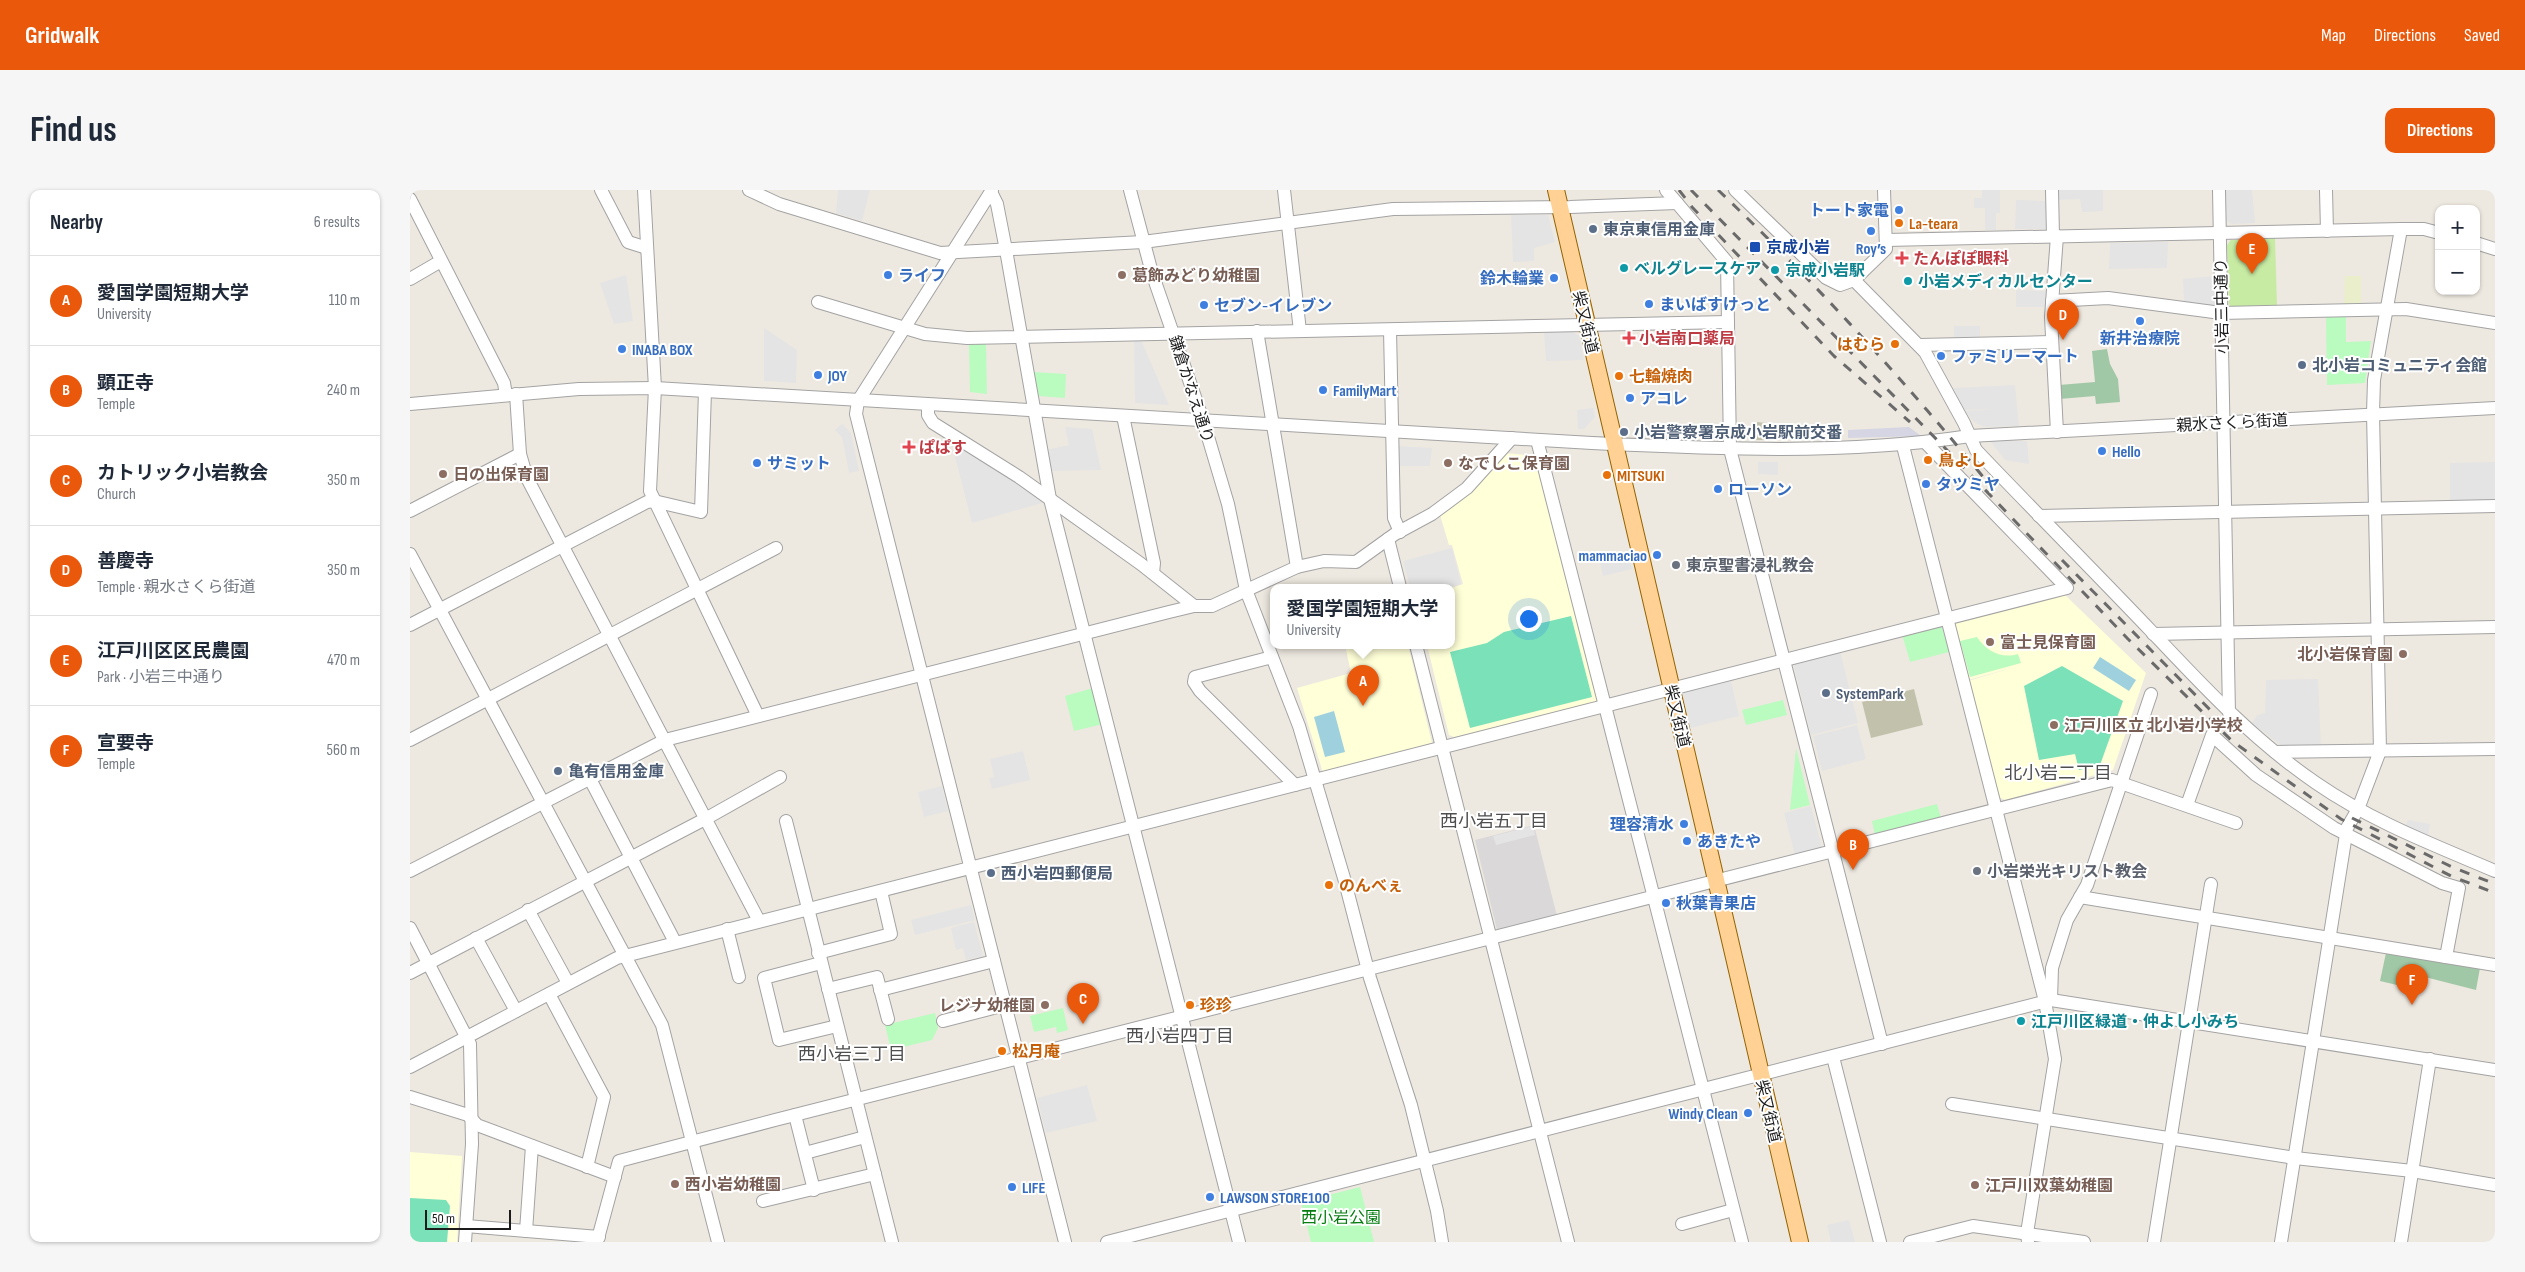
<!DOCTYPE html>
<meta charset="utf-8">
<style>
:root{--surface:#fff;--page:#f6f6f7;--text:#1f2937;--muted:#747a83;--line:#e0e1e3;--accent:#ea580c}
body{margin:0;font-family:"Sofia Sans Condensed","Noto Sans JP",sans-serif;background:var(--page);color:var(--text)}
.controls{position:absolute;right:15px;top:15px;display:grid;overflow:hidden;border-radius:10px;box-shadow:0 1px 4px #0004}
.controls button{width:45px;height:45px;display:grid;place-items:center;padding:0;border:0;border-bottom:1px solid var(--line);background:var(--surface);color:var(--text);font:25px sans-serif}
.scale{position:absolute;left:15px;bottom:12px;width:86px;box-sizing:border-box;padding-left:5px;border:2px solid #1c1c1c;border-top:0;font-size:14px;line-height:18px;white-space:nowrap;color:#1c1c1c;-webkit-text-stroke:4px #fff;paint-order:stroke}
.you{position:absolute;left:1118px;top:428px;width:18px;height:18px;margin:-12px;border:4px solid #fff;border-radius:50%;background:#1a73e8;box-shadow:0 0 0 8px #1a73e833}
.badge{display:grid;place-items:center;width:32px;height:32px;border-radius:50%;background:var(--accent);color:#fff;font-size:16px;font-weight:700}
.pin{position:absolute;translate:-50% -41px;filter:drop-shadow(0 1px 2px #0008)}
.pin::after{content:'';position:absolute;top:26px;width:18px;height:15px;background:inherit;clip-path:polygon(0 0,100% 0,50% 100%)}
.popup{position:absolute;left:860px;top:394px;width:185px;height:65px;box-sizing:border-box;display:grid;place-content:center;border-radius:10px;background:var(--surface);filter:drop-shadow(0 1px 4px #0005);font-size:16px;white-space:nowrap;color:var(--muted)}
.popup b{font-size:19px;color:var(--text)}
.popup::after{content:'';position:absolute;left:50%;top:100%;margin-left:-10px;border:10px solid transparent;border-top-color:var(--surface)}
.list{margin:0;padding:0;list-style:none}
h2{display:flex;justify-content:space-between;align-items:center;height:65px;margin:0;padding:0 20px;font-size:21px}
h2 small{font-size:16px;font-weight:400;color:var(--muted)}
.list li{display:grid;grid-template-columns:32px 1fr auto;gap:15px;align-items:center;box-sizing:border-box;height:90px;padding:0 20px;border-top:1px solid var(--line)}
.list b{display:block;font-size:19px;white-space:nowrap}
.list p{margin:0;font-size:16px;white-space:nowrap;color:var(--muted)}
.list em{font-size:16px;font-style:normal;color:var(--muted)}
.map{position:relative;flex:none;width:2085px;height:1052px;overflow:hidden;border-radius:10px}
header{display:flex;align-items:center;gap:30px;box-sizing:border-box;height:70px;padding:0 25px;background:var(--accent);color:#fff}
header strong{font-size:24px}
nav{display:flex;gap:28px;margin-inline-start:auto;font-size:18px}
.intro{display:flex;align-items:center;justify-content:space-between;box-sizing:border-box;height:120px;padding:0 30px}
h1{margin:0;font-size:35px}
.button{padding:12px 22px;border-radius:10px;background:var(--accent);color:#fff;font-size:18px;font-weight:700}
main{display:flex;gap:30px;padding:0 30px}
aside{flex:1;background:var(--surface);border-radius:10px;box-shadow:0 1px 4px #0004}
.map>svg:first-child{display:block}
</style>
<header>
<strong>Gridwalk</strong>
<nav><a>Map</a><a>Directions</a><a>Saved</a></nav>
</header>
<div class="intro"><h1>Find us</h1><a class="button">Directions</a></div>
<main>
<aside>
<h2>Nearby<small>6 results</small></h2>
<ul class="list">
<li><span class="badge">A</span><div><b>愛国学園短期大学</b><p>University</p></div><em>110 m</em></li>
<li><span class="badge">B</span><div><b>顕正寺</b><p>Temple</p></div><em>240 m</em></li>
<li><span class="badge">C</span><div><b>カトリック小岩教会</b><p>Church</p></div><em>350 m</em></li>
<li><span class="badge">D</span><div><b>善慶寺</b><p>Temple · 親水さくら街道</p></div><em>350 m</em></li>
<li><span class="badge">E</span><div><b>江戸川区区民農園</b><p>Park · 小岩三中通り</p></div><em>470 m</em></li>
<li><span class="badge">F</span><div><b>宣要寺</b><p>Temple</p></div><em>560 m</em></li>
</ul>
</aside>
<div class="map">
<svg width="2085" height="1052" viewBox="0 0 2085 1052">
<rect width="100%" height="100%" fill="#eee9e0"/>
<polygon fill="#dad8d8" points="1124,635 1147,726 1090,741 1087,740 1065,650"/>
<g fill="#ffffd8">
<polygon points="1095,263 1125,266 1189,507 1185,513 1044,547 1039,545 1017,455 1042,455 1042,398 1053,394 1042,355 1039,355 1030,325"/>
<polygon points="1654,404 1736,483 1703,580 1595,610 1589,607 1558,491 1605,477 1558,490 1542,433"/>
<polygon points="935,455 998,455 1022,553 913,583 887,498 941,483"/>
<polygon points="0,962 52,966 47,1052 0,1052"/>
</g>
<g fill="#c2c2ac">
<polygon points="1347,232 1356,233 1356,250 1346,250"/>
<polygon points="1504,499 1513,535 1461,548 1452,512"/>
</g>
<polygon fill="#ebeeca" points="1935,86 1951,86 1951,114 1934,114"/>
<polygon fill="#c7eba3" points="1865,48 1867,115 1821,117 1819,114 1817,55 1821,50"/>
<g fill="#a1c8a6">
<polygon points="1697,159 1700,174 1708,189 1710,212 1686,214 1685,206 1650,209 1649,195 1685,192 1682,161"/>
<polygon points="1976,763 2070,778 2066,800 2011,786 2008,796 1993,793 1991,796 1970,791"/>
</g>
<g fill="#bafbbf">
<polygon points="1916,127 1936,127 1936,152 1961,151 1955,193 1917,195"/>
<polygon points="559,154 576,154 577,204 560,202"/>
<polygon points="623,182 656,184 655,208 629,206"/>
<polygon points="1531,434 1539,462 1500,472 1492,444"/>
<path d="M1567,447C1576,461 1591,469 1608,464L1611,473L1560,487L1550,451Z"/>
<polygon points="683,498 693,534 664,541 655,506"/>
<polygon points="1373,510 1377,525 1336,535 1332,520"/>
<polygon points="1386,558 1400,615 1380,620"/>
<polygon points="1527,614 1531,628 1465,645 1462,631"/>
<polygon points="653,818 658,840 647,843 646,837 624,842 620,826"/>
<polygon points="525,823 528,838 522,850 481,860 475,835"/>
<polygon points="950,997 964,1052 901,1052 891,1012"/>
</g>
<g fill="#7ae1b9">
<polygon points="1161,426 1182,507 1060,538 1040,462 1077,453 1094,442"/>
<polygon points="1652,476 1713,511 1690,575 1669,580 1665,564 1629,570 1614,496"/>
<polygon points="0,1008 36,1010 40,1016 37,1052 0,1052"/>
</g>
<g fill="#e4e4e4">
<polygon points="428,0 460,0 452,31 426,23"/>
<polygon points="1572,0 1590,0 1590,23 1586,23 1586,40 1575,40 1575,18 1564,18 1564,8 1572,8"/>
<polygon points="1647,0 1693,0 1693,21 1672,22 1670,9 1647,10"/>
<polygon points="1816,0 1842,0 1845,33 1822,34 1816,30"/>
<polygon points="1606,10 1636,11 1636,39 1605,39"/>
<polygon points="1101,25 1138,25 1145,52 1124,58 1124,71 1103,72"/>
<polygon points="1758,52 1757,78 1699,79 1700,53"/>
<polygon points="216,85 223,131 204,134 190,93"/>
<polygon points="1804,86 1804,117 1774,112 1773,89"/>
<polygon points="1606,100 1636,101 1635,117 1606,117"/>
<rect x="1544" y="136" width="26" height="11"/>
<polygon points="354,138 387,160 386,193 354,191"/>
<polygon points="1134,141 1161,141 1169,146 1174,170 1136,171"/>
<polygon points="724,150 731,150 759,215 725,213"/>
<polygon points="1605,195 1609,236 1574,237 1564,232 1555,221 1584,219 1555,220 1543,198"/>
<polygon points="1183,218 1185,227 1174,239 1168,239 1167,220"/>
<polygon points="432,234 441,243 449,281 439,283 432,247 425,240"/>
<polygon points="655,237 682,239 691,280 640,281 636,260 659,255"/>
<polygon points="541,251 631,308 632,313 562,333"/>
<polygon points="1580,251 1617,251 1619,274 1595,270"/>
<polygon points="987,256 1022,258 1020,276 988,276"/>
<polygon points="1348,272 1368,272 1368,285 1348,284"/>
<polygon points="2085,272 2085,310 2040,311 2040,273"/>
<polygon points="1042,358 1051,394 1039,397 1000,397 993,371"/>
<polygon points="1219,365 1222,379 1193,386 1190,373"/>
<polygon points="1430,461 1448,533 1401,545 1383,473"/>
<polygon points="1908,489 1911,557 1873,557 1842,533 1847,525 1855,523 1856,490"/>
<polygon points="1321,491 1329,526 1280,538 1272,503"/>
<polygon points="1447,535 1456,569 1412,581 1403,546"/>
<polygon points="613,561 620,590 582,599 579,588 584,587 580,569"/>
<polygon points="532,596 538,621 514,627 508,602"/>
<polygon points="1401,616 1412,658 1385,665 1374,623"/>
<polygon points="1998,630 2020,634 2018,647 1995,637"/>
<polygon points="1123,636 1125,645 1086,655 1083,646"/>
<polygon points="561,715 565,730 505,745 501,730"/>
<polygon points="564,732 573,766 556,770 553,758 546,760 541,738"/>
<polygon points="677,895 687,931 636,943 627,908"/>
<polygon points="1439,1030 1445,1052 1421,1052 1417,1035"/>
</g>
<polygon fill="#d5d5e3" points="1499,237 1511,246 1438,248 1438,240"/>
<g fill="#9ed0de">
<polygon points="1690,467 1726,490 1719,501 1683,478"/>
<polygon points="924,521 935,562 915,567 904,527"/>
</g>
<g fill="none" stroke-linecap="round" stroke-linejoin="round">
<defs>
<g id="minor">
<polyline points="191,0 218,52 237,58"/>
<polyline points="234,0 245,198 240,301 348,526"/>
<polyline points="339,0 369,14 530,63 733,52 983,19 1160,17 1267,13"/>
<polyline points="582,0 448,211 446,224 655,1052"/>
<polyline points="720,0 742,83 793,230 818,314 836,400 889,536 934,688 960,788 1001,915 1027,1021 1032,1052"/>
<polyline points="874,0 890,141"/>
<polyline points="1256,0 1317,72 1320,259 1472,854"/>
<polyline points="1325,0 1416,88 1430,95 1444,90 1476,59 1474,0"/>
<polyline points="1642,0 1643,46"/>
<polyline points="1809,0 1819,523"/>
<polyline points="1916,0 1917,41"/>
<polyline points="582,4 587,14 596,60 640,309 829,1052"/>
<polyline points="0,9 94,193 96,205"/>
<polyline points="1476,50 1991,39 2014,39 2029,43"/>
<polyline points="2066,53 2085,59"/>
<polyline points="0,89 31,71"/>
<path d="M1444,90L1515,162L1554,233L1566,260C1624,321 1684,381 1742,442C1794,497 1843,550 1906,593C1961,631 2024,655 2085,681"/>
<polyline points="1642,111 1698,108 1811,123 1996,119 2085,133"/>
<polyline points="408,112 515,144 557,148 1318,132"/>
<polyline points="980,140 984,328 990,342"/>
<polyline points="847,141 887,377"/>
<polyline points="1509,155 1641,152"/>
<polyline points="106,204 110,264 117,288 349,731"/>
<path d="M0,214L169,199L245,198L1182,253C1307,259 1435,265 1560,246L2085,218"/>
<polyline points="518,215 518,225 523,233 609,287 731,374 784,416"/>
<polyline points="713,226 744,373 743,383"/>
<polyline points="1647,242 1641,127 1647,46"/>
<polyline points="1127,250 1332,1052"/>
<polyline points="1493,256 1635,811 1645,869 1617,1043 1618,1052"/>
<polyline points="0,321 110,264"/>
<polyline points="1629,326 2085,316"/>
<polyline points="978,349 990,397"/>
<polyline points="0,364 252,835 308,1052"/>
<polyline points="0,435 237,312 244,311 291,322 295,201"/>
<polyline points="1743,444 2085,437"/>
<polyline points="1006,455 1158,1052"/>
<polyline points="862,467 785,487 784,492 790,501 885,595"/>
<polyline points="0,550 366,358"/>
<polyline points="1865,562 2085,559"/>
<polyline points="180,589 265,752"/>
<polyline points="1777,615 1802,545 1846,585 1924,638 2032,693 2049,698 2036,767 2085,775"/>
<polyline points="376,631 482,1052"/>
<polyline points="0,681 255,550 759,422 784,416 802,416 887,377 914,371 946,372 985,344 1022,324 1057,298 1102,248"/>
<polyline points="1670,707 2036,767"/>
<polyline points="118,720 158,793"/>
<polyline points="0,738 60,854 62,954 55,1052"/>
<polyline points="317,739 329,787"/>
<polyline points="66,748 106,821"/>
<polyline points="408,763 481,744 471,701"/>
<polyline points="411,773 354,788 369,850 427,836"/>
<polyline points="0,783 297,628 370,587"/>
<polyline points="418,799 467,787 478,829"/>
<polyline points="470,800 584,771"/>
<polyline points="139,804 194,907 177,977"/>
<polyline points="1641,810 1642,778 1657,730 1677,695 1741,504"/>
<polyline points="533,831 595,815"/>
<polyline points="1423,867 1470,1052"/>
<polyline points="0,877 207,768 1657,398 1516,253"/>
<polyline points="0,907 58,925 67,935 205,987"/>
<polyline points="1542,914 1885,968 2002,981 2085,995"/>
<polyline points="385,925 404,1000"/>
<polyline points="395,963 455,947"/>
<polyline points="353,1011 465,984"/>
<polyline points="1272,1034 1323,1020"/>
<polyline points="56,1036 189,1047"/>
<polyline points="116,1041 122,956"/>
<polyline points="187,1052 209,971 365,930 1702,590 1826,633"/>
<polyline points="697,1052 1641,810 2085,880"/>
<polyline points="1500,1052 1563,1036 1674,1052"/>
<polyline points="1744,1052 1801,694"/>
<polyline points="1871,1052 1937,638 1948,619 1970,561 1963,223 1964,190 1991,39"/>
<polyline points="1991,1052 2020,869"/>
</g>
<polyline id="major" points="1146,0 1390,1052"/>
</defs>
<use href="#minor" stroke="#a3a3a3" stroke-width="14"/>
<use href="#major" stroke="#936200" stroke-width="18"/>
<use href="#minor" stroke="#fff" stroke-width="12"/>
<use href="#major" stroke="#ffd194" stroke-width="16"/>
<g stroke="#6a6a6a" stroke-width="3" stroke-dasharray="10 10" stroke-linecap="butt">
<polyline points="1269,0 1282,17 1424,166 1500,232"/>
<polyline points="1281,0 1535,258 1718,449 1822,551 1931,629 2041,686 2085,703"/>
<path d="M1308,0C1403,90 1491,187 1574,288"/>
<polyline points="1652,370 1821,541"/>
<polyline points="1942,628 2042,677 2085,694"/>
</g>
</g>
<g fill="#3f7fe0" stroke="#fff" stroke-width="2">
<circle cx="1489" cy="20" r="5"/>
<circle cx="1461" cy="41" r="5"/>
<circle cx="478" cy="85" r="5"/>
<circle cx="1144" cy="88" r="5"/>
<circle cx="1239" cy="114" r="5"/>
<circle cx="794" cy="115" r="5"/>
<circle cx="1730" cy="131" r="5"/>
<circle cx="212" cy="159" r="5"/>
<circle cx="1531" cy="166" r="5"/>
<circle cx="408" cy="185" r="5"/>
<circle cx="913" cy="200" r="5"/>
<circle cx="1220" cy="208" r="5"/>
<circle cx="1692" cy="261" r="5"/>
<circle cx="347" cy="273" r="5"/>
<circle cx="1516" cy="294" r="5"/>
<circle cx="1308" cy="299" r="5"/>
<circle cx="1247" cy="365" r="5"/>
<circle cx="1274" cy="634" r="5"/>
<circle cx="1277" cy="651" r="5"/>
<circle cx="1256" cy="713" r="5"/>
<circle cx="1338" cy="923" r="5"/>
<circle cx="602" cy="997" r="5"/>
<circle cx="800" cy="1007" r="5"/>
</g>
<g fill="#e8710a" stroke="#fff" stroke-width="2">
<circle cx="1489" cy="33" r="5"/>
<circle cx="1485" cy="154" r="5"/>
<circle cx="1209" cy="186" r="5"/>
<circle cx="1518" cy="270" r="5"/>
<circle cx="1197" cy="285" r="5"/>
<circle cx="919" cy="695" r="5"/>
<circle cx="780" cy="815" r="5"/>
<circle cx="592" cy="861" r="5"/>
</g>
<g fill="#5c6f8a" stroke="#fff" stroke-width="2">
<circle cx="1183" cy="39" r="5"/>
<circle cx="1892" cy="175" r="5"/>
<circle cx="1214" cy="242" r="5"/>
<circle cx="1416" cy="503" r="5"/>
<circle cx="148" cy="581" r="5"/>
<circle cx="581" cy="683" r="5"/>
</g>
<rect fill="#1a4fb4" stroke="#fff" stroke-width="2" x="1339" y="51" width="12" height="12" rx="2.5"/>
<g fill="#e0444e" stroke="#fff" stroke-width="2">
<path d="M1489.5 60.5h5v5h5v5h-5v5h-5v-5h-5v-5h5z"/>
<path d="M1216.5 140.5h5v5h5v5h-5v5h-5v-5h-5v-5h5z"/>
<path d="M496.5 249.5h5v5h5v5h-5v5h-5v-5h-5v-5h5z"/>
</g>
<g fill="#0f9aa8" stroke="#fff" stroke-width="2">
<circle cx="1214" cy="78" r="5"/>
<circle cx="1365" cy="80" r="5"/>
<circle cx="1498" cy="91" r="5"/>
<circle cx="1611" cy="831" r="5"/>
</g>
<g fill="#8d6e63" stroke="#fff" stroke-width="2">
<circle cx="712" cy="85" r="5"/>
<circle cx="1038" cy="273" r="5"/>
<circle cx="33" cy="284" r="5"/>
<circle cx="1580" cy="452" r="5"/>
<circle cx="1993" cy="464" r="5"/>
<circle cx="1644" cy="535" r="5"/>
<circle cx="635" cy="815" r="5"/>
<circle cx="265" cy="994" r="5"/>
<circle cx="1565" cy="995" r="5"/>
</g>
<g fill="#6b7280" stroke="#fff" stroke-width="2">
<circle cx="1266" cy="375" r="5"/>
<circle cx="1567" cy="681" r="5"/>
</g>
<g text-anchor="middle" stroke-width="4" stroke-linejoin="round" paint-order="stroke">
<g font-size="16" font-weight="bold" fill="#366cbe" stroke="#fff" text-anchor="start">
<text x="1479" y="26" text-anchor="end">トート家電</text>
<text x="1461" y="64" text-anchor="middle">Roy’s</text>
<text x="488" y="91">ライフ</text>
<text x="1134" y="94" text-anchor="end">鈴木輪業</text>
<text x="1249" y="120">まいばすけっと</text>
<text x="804" y="121">セブン-イレブン</text>
<text x="1730" y="154" text-anchor="middle">新井治療院</text>
<text x="222" y="165">INABA BOX</text>
<text x="1541" y="172">ファミリーマート</text>
<text x="418" y="191">JOY</text>
<text x="923" y="206">FamilyMart</text>
<text x="1230" y="214">アコレ</text>
<text x="1702" y="267">Hello</text>
<text x="357" y="279">サミット</text>
<text x="1526" y="300">タツミヤ</text>
<text x="1318" y="305">ローソン</text>
<text x="1237" y="371" text-anchor="end">mammaciao</text>
<text x="1264" y="640" text-anchor="end">理容清水</text>
<text x="1287" y="657">あきたや</text>
<text x="1266" y="719">秋葉青果店</text>
<text x="1328" y="929" text-anchor="end">Windy Clean</text>
<text x="612" y="1003">LIFE</text>
<text x="810" y="1013">LAWSON STORE100</text>
</g>
<g font-size="16" font-weight="bold" fill="#c56008" stroke="#fff" text-anchor="start">
<text x="1499" y="39">La-teara</text>
<text x="1475" y="160" text-anchor="end">はむら</text>
<text x="1219" y="192">七輪焼肉</text>
<text x="1528" y="276">鳥よし</text>
<text x="1207" y="291">MITSUKI</text>
<text x="929" y="701">のんべぇ</text>
<text x="790" y="821">珍珍</text>
<text x="602" y="867">松月庵</text>
</g>
<g font-size="16" font-weight="bold" fill="#4e5e75" stroke="#fff" text-anchor="start">
<text x="1193" y="45">東京東信用金庫</text>
<text x="1902" y="181">北小岩コミュニティ会館</text>
<text x="1224" y="248">小岩警察署京成小岩駅前交番</text>
<text x="1426" y="509">SystemPark</text>
<text x="158" y="587">亀有信用金庫</text>
<text x="591" y="689">西小岩四郵便局</text>
</g>
<g font-size="16" font-weight="bold" fill="#164399" stroke="#fff" text-anchor="start">
<text x="1356" y="63">京成小岩</text>
</g>
<g font-size="16" font-weight="bold" fill="#be3a42" stroke="#fff" text-anchor="start">
<text x="1503" y="74">たんぽぽ眼科</text>
<text x="1229" y="154">小岩南口薬局</text>
<text x="509" y="263">ぱぱす</text>
</g>
<g font-size="16" font-weight="bold" fill="#0d838f" stroke="#fff" text-anchor="start">
<text x="1224" y="84">ベルグレースケア</text>
<text x="1375" y="86">京成小岩駅</text>
<text x="1508" y="97">小岩メディカルセンター</text>
<text x="1621" y="837">江戸川区緑道・仲よし小みち</text>
</g>
<g font-size="16" font-weight="bold" fill="#785e54" stroke="#fff" text-anchor="start">
<text x="722" y="91">葛飾みどり幼稚園</text>
<text x="1048" y="279">なでしこ保育園</text>
<text x="43" y="290">日の出保育園</text>
<text x="1590" y="458">富士見保育園</text>
<text x="1983" y="470" text-anchor="end">北小岩保育園</text>
<text x="1654" y="541">江戸川区立 北小岩小学校</text>
<text x="625" y="821" text-anchor="end">レジナ幼稚園</text>
<text x="275" y="1000">西小岩幼稚園</text>
<text x="1575" y="1001">江戸川双葉幼稚園</text>
</g>
<g font-size="16" fill="#1c1c1c" stroke="#fff">
<text transform="translate(1811 116) rotate(-91)" y="6">小岩三中通り</text>
<text transform="translate(1176 132) rotate(77)" y="6">柴又街道</text>
<text transform="translate(782 199) rotate(72)" y="6">鎌倉かなえ通り</text>
<text transform="translate(1822 232) rotate(-3)" y="6">親水さくら街道</text>
<text transform="translate(1268 526) rotate(77)" y="6">柴又街道</text>
<text transform="translate(1359 921) rotate(77)" y="6">柴又街道</text>
</g>
<g font-size="16" font-weight="bold" fill="#5b616d" stroke="#fff" text-anchor="start">
<text x="1276" y="381">東京聖書浸礼教会</text>
<text x="1577" y="687">小岩栄光キリスト教会</text>
</g>
<g font-size="16" fill="#067d10" stroke="#fff">
<text x="931" y="1033">西小岩公園</text>
</g>
<g font-size="18" fill="#4f4f4f" stroke="#fff">
<text x="1648" y="589">北小岩二丁目</text>
<text x="1084" y="637">西小岩五丁目</text>
<text x="770" y="852">西小岩四丁目</text>
<text x="442" y="870">西小岩三丁目</text>
</g>
</g>
</svg>
<div class="controls">
<button>+</button>
<button>−</button>
</div>
<div class="scale">50 m</div>
<div class="you"></div>
<div class="pin badge" style="left:953px;top:516px">A</div>
<div class="popup"><b>愛国学園短期大学</b>University</div>
<div class="pin badge" style="left:1443px;top:680px">B</div>
<div class="pin badge" style="left:673px;top:834px">C</div>
<div class="pin badge" style="left:1653px;top:150px">D</div>
<div class="pin badge" style="left:1842px;top:84px">E</div>
<div class="pin badge" style="left:2002px;top:815px">F</div>
</div>
</main>
